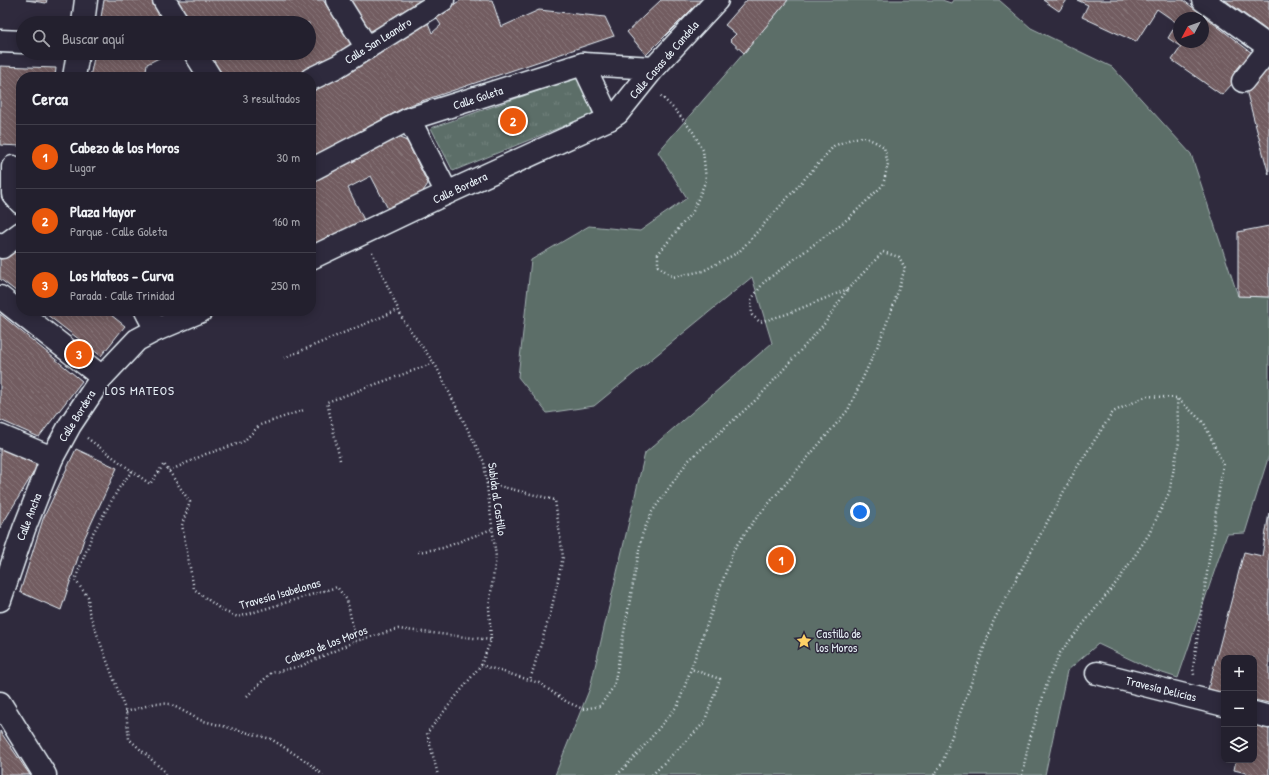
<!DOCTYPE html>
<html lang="es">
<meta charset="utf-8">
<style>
:root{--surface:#23202e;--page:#2b2836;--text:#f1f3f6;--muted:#a3a3aa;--line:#403e4a;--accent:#ea580c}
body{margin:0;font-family:"Patrick Hand",sans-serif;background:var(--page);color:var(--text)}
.controls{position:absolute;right:12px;bottom:12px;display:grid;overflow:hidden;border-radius:8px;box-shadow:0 2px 10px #0003}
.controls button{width:36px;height:36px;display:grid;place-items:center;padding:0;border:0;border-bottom:1px solid var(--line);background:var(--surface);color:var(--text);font:20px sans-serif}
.compass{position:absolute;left:1173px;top:12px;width:36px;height:36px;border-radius:50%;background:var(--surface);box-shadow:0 2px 10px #0003;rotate:229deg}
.you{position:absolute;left:860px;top:512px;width:14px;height:14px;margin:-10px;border:3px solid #fff;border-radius:50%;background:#1a73e8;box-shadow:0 0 0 6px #1a73e833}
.badge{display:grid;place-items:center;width:26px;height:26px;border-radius:50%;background:var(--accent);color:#fff;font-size:13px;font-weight:700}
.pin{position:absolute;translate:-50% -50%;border:2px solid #fff;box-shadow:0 1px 4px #0006}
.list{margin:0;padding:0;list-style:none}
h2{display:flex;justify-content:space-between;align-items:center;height:52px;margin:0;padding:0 16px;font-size:17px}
h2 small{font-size:13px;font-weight:400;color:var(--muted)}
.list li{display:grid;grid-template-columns:26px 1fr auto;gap:12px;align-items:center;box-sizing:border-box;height:64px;padding:0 16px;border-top:1px solid var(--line)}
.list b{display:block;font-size:15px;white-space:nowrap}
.list p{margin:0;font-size:13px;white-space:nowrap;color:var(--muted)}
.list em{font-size:13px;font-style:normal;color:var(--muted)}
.icon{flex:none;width:22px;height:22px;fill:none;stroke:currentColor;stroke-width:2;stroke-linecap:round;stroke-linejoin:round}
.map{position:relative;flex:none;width:1269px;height:775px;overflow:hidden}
.search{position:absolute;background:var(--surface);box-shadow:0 2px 10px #0003;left:16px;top:16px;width:300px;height:44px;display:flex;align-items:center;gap:10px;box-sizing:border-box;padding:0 14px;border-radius:22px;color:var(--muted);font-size:15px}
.panel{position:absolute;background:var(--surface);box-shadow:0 2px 10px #0003;left:16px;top:72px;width:300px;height:244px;border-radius:16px}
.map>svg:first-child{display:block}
</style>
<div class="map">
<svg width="1269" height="775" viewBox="0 0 1269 775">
<defs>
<pattern id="park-tufts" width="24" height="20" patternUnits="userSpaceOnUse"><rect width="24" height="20" fill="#5b6e67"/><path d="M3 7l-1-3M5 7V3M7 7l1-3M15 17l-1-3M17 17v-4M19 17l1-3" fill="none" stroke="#73837e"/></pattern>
<pattern id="building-back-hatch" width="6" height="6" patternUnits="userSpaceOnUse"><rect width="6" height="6" fill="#725c60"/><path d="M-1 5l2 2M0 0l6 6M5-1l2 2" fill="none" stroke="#867478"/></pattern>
</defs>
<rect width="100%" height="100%" fill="#2f2a3d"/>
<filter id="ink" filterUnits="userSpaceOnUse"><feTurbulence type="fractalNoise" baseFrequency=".025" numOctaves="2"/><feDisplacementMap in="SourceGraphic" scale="8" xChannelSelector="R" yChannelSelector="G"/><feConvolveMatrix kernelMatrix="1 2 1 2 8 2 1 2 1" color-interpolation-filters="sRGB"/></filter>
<g filter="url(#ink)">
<polygon fill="#5b6e67" stroke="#a2b0b0" points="788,0 942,0 951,3 953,0 999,0 1031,28 1112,67 1191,154 1238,296 1269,297 1269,455 1245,533 1227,534 1178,678 1153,670 1098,644 1067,671 1045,775 555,775 590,688 645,453 772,343 752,277 594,406 547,413 518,377 531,260 589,226 640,231 687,198 658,152 744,53"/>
<polygon fill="url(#park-tufts)" stroke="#a2b0b0" points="578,77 593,114 453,171 431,128"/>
<g fill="url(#building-back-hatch)" stroke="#e8f1f8" fill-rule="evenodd">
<polygon points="26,0 47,0 46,3"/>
<polygon points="104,0 153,0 167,23 100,23"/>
<polygon points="177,0 323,0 354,46 295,77 221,77 207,53 309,53 309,23 190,23"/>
<polygon points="349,0 421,0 422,3 370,34"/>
<polygon points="461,0 479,0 480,1 481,0 492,0 501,27 539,10 605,17 614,36 407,106 311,158 311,91 357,68 427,20 432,33 441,25 435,16"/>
<polygon points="661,0 701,0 646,55 627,32"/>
<polygon points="747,0 788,0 744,53 730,40 736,34 725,25"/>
<polygon points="1043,0 1067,0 1059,11"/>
<path d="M1077,0H1183L1252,53L1253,61L1222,95L1172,60L1181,47L1168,38L1177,23L1157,9L1136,42L1082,17L1088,5ZM1179,18H1203V42H1179Z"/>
<polygon points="1225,0 1269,0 1269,32"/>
<polygon points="95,53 169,53 147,64 145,77 90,77"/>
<polygon points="1269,61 1269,175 1246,90"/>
<polygon points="0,66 56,68 55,77 21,77 21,146 0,145"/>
<polygon points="196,72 199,77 184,77"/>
<polygon points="395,136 407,141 428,184 421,194 388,209 371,176 348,188 365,222 311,248 311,180"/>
<polygon points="1269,226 1269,297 1238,296 1238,232"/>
<polygon points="21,238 21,295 0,279 0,252"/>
<polygon points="42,311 106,311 125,326 101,356"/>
<polygon points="0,314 82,381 39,437 0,420"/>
<polygon points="0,448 38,465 0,528"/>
<polygon points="76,449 117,468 84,539 61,610 20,592 43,519"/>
<polygon points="1269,513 1269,703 1254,700 1254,658 1224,658 1224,693 1208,689 1244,552 1262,556"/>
<polygon points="1254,725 1269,728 1269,775 1255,775 1234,770 1236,760 1254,760"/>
<polygon points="0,731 30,775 0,775"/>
</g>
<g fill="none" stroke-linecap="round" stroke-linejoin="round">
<defs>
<g id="minor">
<polyline points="164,0 178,23"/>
<polyline points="337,0 367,48"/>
<polyline points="1203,0 1269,47"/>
<polyline points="83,23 86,0"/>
<polyline points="0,41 23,42"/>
<polyline points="195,53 210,77"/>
<polyline points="583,64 609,119"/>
<polyline points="74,77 78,53"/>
<polyline points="311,79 338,66 443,0"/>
<polyline points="1243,81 1264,55 1268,47"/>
<polyline points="409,119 447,193"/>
<polyline points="13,167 13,194 21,203"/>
<polyline points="311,170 409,119 583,64 654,68"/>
<polyline points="0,244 2,247 21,233"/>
<polyline points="311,258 447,193 609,119 618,113 654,68 717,0"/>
<polyline points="0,297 102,377"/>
<polyline points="146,311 156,330"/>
<polyline points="0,436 52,458"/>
<polyline points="0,600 24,529 52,458 70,425 102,377 137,340 156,330 201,311"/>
<polyline points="1097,673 1224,705"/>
<polyline points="0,703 45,775"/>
<polyline points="1254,713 1269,717"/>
</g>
</defs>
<use href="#minor" stroke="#e8f1f8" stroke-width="25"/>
<g stroke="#e8f1f8" stroke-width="2.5" stroke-dasharray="1 3" stroke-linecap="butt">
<polyline points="372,252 403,320 436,366 484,462 496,557 489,607 491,640 481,665 427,733 438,775"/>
<polyline points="284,358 398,310"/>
<polyline points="87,438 132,471 119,488 93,533 75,580 88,597 89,612 126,712 129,739 164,771 166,775"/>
<polyline points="340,460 327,402 434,363"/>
<polyline points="132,471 150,484 164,464 190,502 182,525 194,589 223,611 238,617 337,587 347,600 356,641"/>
<polyline points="169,471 206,454 243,442 260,425 304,410"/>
<polyline points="487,483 555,500 563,557 551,611 530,680"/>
<polyline points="418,552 443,548 492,529"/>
<polyline points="481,665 539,683 567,702 583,709 600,706 614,686 642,535 652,512 688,461 758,398 825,323 847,290"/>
<polyline points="247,696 271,673 301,666 356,641 398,629 491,640"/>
<polyline points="126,712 156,703 170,704 200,720 271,739 306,761 323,775"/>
<path d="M617,775L640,751L678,705L734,549L754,521L848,410L879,343L894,304L905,268L899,257L883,252L848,289L787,314L760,322L752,315L751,300L764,282L849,218L883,185L888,164L884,147C861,133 858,136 834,146L739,252L703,271L673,277L658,266V254L693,211L706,180L703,150L693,132L677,112L659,94"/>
<polyline points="652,775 704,723 720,679 691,669"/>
<polyline points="934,775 942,763 994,620 1076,469 1113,412 1147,396 1177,398 1204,423 1223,464 1193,668 1194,675"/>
<polyline points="1022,775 1029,742 1049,677 1060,653 1120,578 1149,534 1169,493 1179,442 1177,399"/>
</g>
<use href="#minor" stroke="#2f2a3d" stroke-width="22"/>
</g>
</g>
<defs>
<symbol id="sight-bare" viewBox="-9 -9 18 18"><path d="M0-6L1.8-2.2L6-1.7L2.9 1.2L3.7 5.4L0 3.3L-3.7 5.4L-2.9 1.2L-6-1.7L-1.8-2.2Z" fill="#ffd166" stroke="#2f2a3d" stroke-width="2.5" paint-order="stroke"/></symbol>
</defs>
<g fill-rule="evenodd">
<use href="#sight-bare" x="793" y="630" width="22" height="22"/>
</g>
<g text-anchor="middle" stroke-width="3" stroke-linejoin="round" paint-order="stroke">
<g font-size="12" fill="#e8f1f8" stroke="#2f2a3d">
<text transform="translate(378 41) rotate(-32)" y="4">Calle San Leandro</text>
<text transform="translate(664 60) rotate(-49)" y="4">Calle Casas de Candela</text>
<text transform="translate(478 98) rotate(-18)" y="4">Calle Goleta</text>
<text transform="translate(460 188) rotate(-25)" y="4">Calle Bordera</text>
<text transform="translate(77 416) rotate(-58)" y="4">Calle Bordera</text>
<text transform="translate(497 499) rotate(82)" y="4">Subida al Castillo</text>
<text transform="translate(29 517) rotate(-69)" y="4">Calle Ancha</text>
<text transform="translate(280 594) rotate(-16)" y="4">Travesía Isabelonas</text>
<text transform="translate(326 645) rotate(-21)" y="4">Cabezo de los Moros</text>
<text transform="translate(1161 689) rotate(14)" y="4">Travesía Delicias</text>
</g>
<g font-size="12" fill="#e8f1f8" stroke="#2f2a3d" text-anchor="start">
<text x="816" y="638">Castillo de<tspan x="816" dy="14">los Moros</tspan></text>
</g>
<g font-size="13" letter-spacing="1" fill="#e8f1f8" stroke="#2f2a3d">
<text x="140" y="395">LOS MATEOS</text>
</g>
</g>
</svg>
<div class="controls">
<button>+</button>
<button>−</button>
<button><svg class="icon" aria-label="layers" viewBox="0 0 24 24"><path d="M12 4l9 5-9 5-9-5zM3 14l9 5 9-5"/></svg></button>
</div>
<svg class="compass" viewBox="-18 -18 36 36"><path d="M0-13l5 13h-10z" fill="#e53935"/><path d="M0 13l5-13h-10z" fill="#a3a3aa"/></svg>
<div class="you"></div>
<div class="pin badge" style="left:781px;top:560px">1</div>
<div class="pin badge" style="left:513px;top:121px">2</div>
<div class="pin badge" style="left:79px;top:354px">3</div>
<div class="search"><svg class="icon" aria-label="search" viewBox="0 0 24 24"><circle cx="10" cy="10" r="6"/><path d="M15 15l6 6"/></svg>Buscar aquí</div>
<section class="panel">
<h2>Cerca<small>3 resultados</small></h2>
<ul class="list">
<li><span class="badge">1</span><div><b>Cabezo de los Moros</b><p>Lugar</p></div><em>30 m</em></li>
<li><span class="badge">2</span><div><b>Plaza Mayor</b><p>Parque · Calle Goleta</p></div><em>160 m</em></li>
<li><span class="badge">3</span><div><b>Los Mateos - Curva</b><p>Parada · Calle Trinidad</p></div><em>250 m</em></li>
</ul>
</section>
</div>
